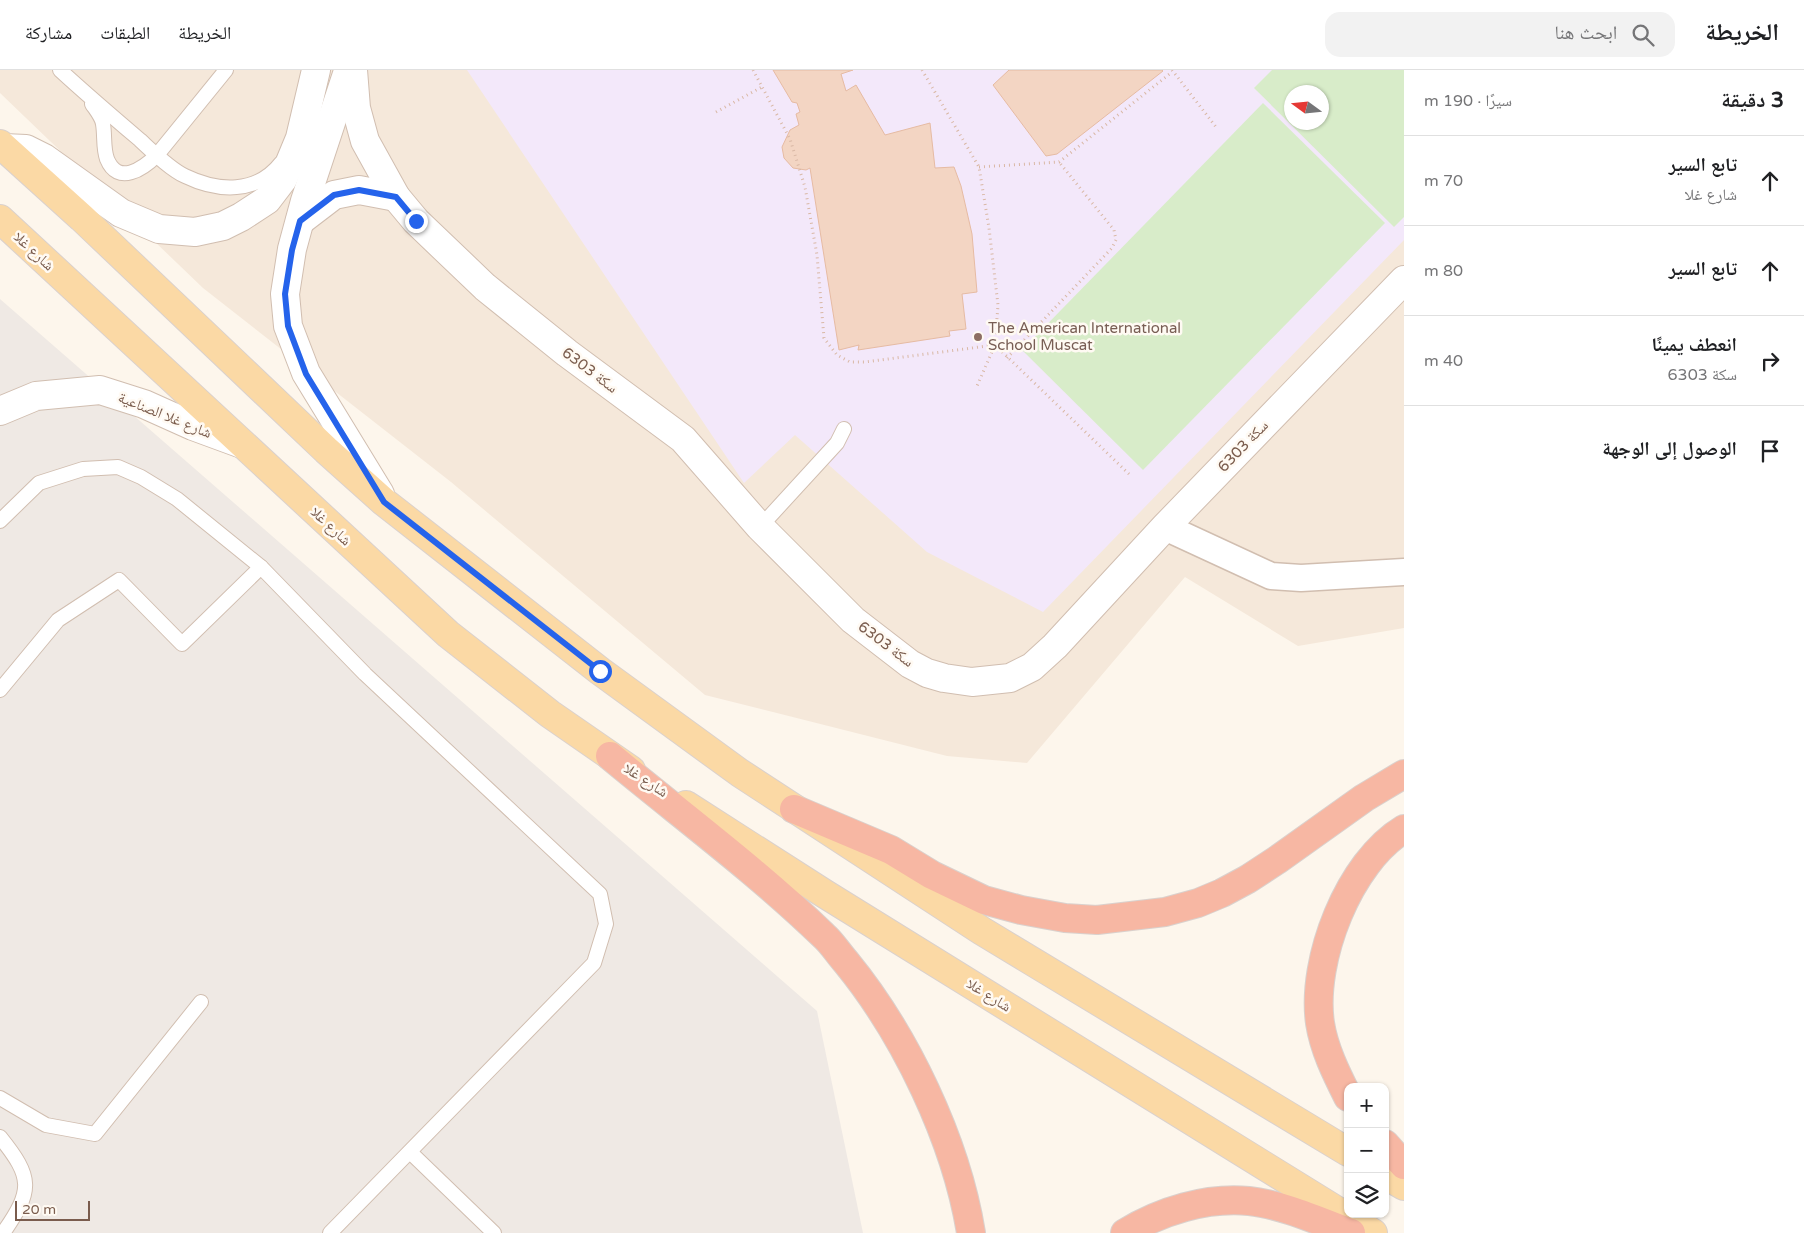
<!DOCTYPE html>
<html lang="ar">
<meta charset="utf-8">
<style>
:root{--surface:#fff;--page:#f2f2f2;--text:#202124;--muted:#757577;--line:#e0e0e0}
body{margin:0;font-family:"Varela Round","Noto Naskh Arabic",sans-serif;background:var(--page);color:var(--text);direction:rtl}
.controls{position:absolute;right:15px;bottom:15px;display:grid;overflow:hidden;border-radius:10px;box-shadow:0 1px 4px #0004}
.controls button{width:45px;height:45px;display:grid;place-items:center;padding:0;border:0;border-bottom:1px solid var(--line);background:var(--surface);color:var(--text);font:25px sans-serif}
.compass{position:absolute;left:1284px;top:15px;width:45px;height:45px;border-radius:50%;background:var(--surface);box-shadow:0 1px 4px #0004;rotate:285deg}
.scale{position:absolute;left:15px;bottom:12px;width:75px;box-sizing:border-box;padding-left:5px;border:2px solid #7a5c4d;border-top:0;font-size:14px;line-height:18px;white-space:nowrap;color:#7a5c4d;-webkit-text-stroke:4px #fffaf3;paint-order:stroke}
.stop{position:absolute;width:15px;height:15px;margin:-11px;border:4px solid #2563eb;border-radius:50%;background:#fff}
.stop.end{background:#2563eb;border-color:#fff;box-shadow:0 1px 5px #0008}
.list{margin:0;padding:0;list-style:none}
h2{display:flex;justify-content:space-between;align-items:center;height:65px;margin:0;padding:0 20px;font-size:21px}
h2 small{font-size:16px;font-weight:400;color:var(--muted)}
.list li{display:grid;grid-template-columns:32px 1fr auto;gap:15px;align-items:center;box-sizing:border-box;height:90px;padding:0 20px;border-top:1px solid var(--line)}
.list b{display:block;font-size:19px;white-space:nowrap}
.list p{margin:0;font-size:16px;white-space:nowrap;color:var(--muted)}
.list em{font-size:16px;font-style:normal;color:var(--muted)}
.icon{flex:none;width:28px;height:28px;fill:none;stroke:currentColor;stroke-width:2;stroke-linecap:round;stroke-linejoin:round}
.map{position:relative;flex:none;width:1404px;height:1163px;overflow:hidden;direction:ltr}
header{display:flex;align-items:center;gap:30px;box-sizing:border-box;height:70px;padding:0 25px;background:var(--surface);border-bottom:1px solid var(--line)}
header strong{font-size:24px}
nav{display:flex;gap:28px;margin-inline-start:auto;font-size:18px}
.search{width:350px;height:45px;background:var(--page);display:flex;align-items:center;gap:12px;box-sizing:border-box;padding:0 18px;border-radius:15px;color:var(--muted);font-size:19px}
main{display:flex}
aside{flex:1;background:var(--surface)}
.map>svg:first-child{display:block}
</style>
<header>
<strong>الخريطة</strong>
<div class="search"><svg class="icon" aria-label="search" viewBox="0 0 24 24"><circle cx="10" cy="10" r="6"/><path d="M15 15l6 6"/></svg>ابحث هنا</div>
<nav><a>الخريطة</a><a>الطبقات</a><a>مشاركة</a></nav>
</header>
<main>
<aside>
<h2>3 دقيقة<small>سيرًا · 190 m</small></h2>
<ul class="list">
<li><svg class="icon" aria-label="ahead" viewBox="0 0 24 24"><path d="M12 20V5M6 11l6-6 6 6"/></svg><div><b>تابع السير</b><p>شارع غلا</p></div><em>70 m</em></li>
<li><svg class="icon" aria-label="ahead" viewBox="0 0 24 24"><path d="M12 20V5M6 11l6-6 6 6"/></svg><div><b>تابع السير</b></div><em>80 m</em></li>
<li><svg class="icon" aria-label="right" viewBox="0 0 24 24"><path d="M7 20v-9h11M14 6l5 5-5 5"/></svg><div><b>انعطف يمينًا</b><p>سكة 6303</p></div><em>40 m</em></li>
<li><svg class="icon" aria-label="arrive" viewBox="0 0 24 24"><path d="M6 21V4h12l-3 4 3 4H6"/></svg><div><b>الوصول إلى الوجهة</b></div></li>
</ul>
</aside>
<div class="map">
<svg width="1404" height="1163" viewBox="0 0 1404 1163">
<rect width="100%" height="100%" fill="#fdf6ec"/>
<path fill="#f5e8da" fill-rule="evenodd" d="M0,0H1404V558L1298,576L1185,507L1027,693L947,686L705,625L451,412L203,218L0,23ZM1292,22H1322V52H1292Z"/>
<polygon fill="#efe9e4" points="0,229 817,941 863,1163 0,1163"/>
<path fill="#f3e8fa" fill-rule="evenodd" d="M467,0H1404V170L1043,542L927,482L795,365L744,413ZM1292,22H1322V52H1292Z"/>
<g fill="#d8ecc9" fill-rule="evenodd">
<path d="M1272,0H1404V147L1394,157L1254,18ZM1292,22H1322V52H1292Z"/>
<polygon points="1263,33 1385,153 1143,400 1022,280"/>
</g>
<g fill="#f3d5c3" stroke="#e6bba3">
<polygon points="773,0 853,0 841,4 846,21 856,15 885,65 930,53 935,98 954,97 961,116 972,164 977,222 962,224 966,259 949,261 950,266 858,280 859,275 839,280 810,98 806,100 793,98 784,88 782,77 790,60 799,55 796,44 800,42 797,33 792,32"/>
<polygon points="1009,0 1162,0 1163,1 1057,84 1046,86 993,15"/>
</g>
<g fill="none" stroke-linecap="round" stroke-linejoin="round">
<defs>
<g id="service">
<path d="M60,0C86,24 113,47 140,70C153,82 170,99 185,106C218,122 257,124 281,93"/>
<path d="M92,34C96,40 102,47 103,54C105,66 103,78 107,89C118,116 143,99 157,85L226,0"/>
<polyline points="0,451 39,413 83,399 118,397 141,407 177,429 261,497 365,604 600,824 606,854 594,893 330,1163"/>
<polyline points="760,457 837,373 844,359"/>
<polyline points="0,620 58,550 119,510 182,574 261,497"/>
<polyline points="0,1028 46,1055 95,1064 201,932"/>
<path d="M0,1067C33,1108 33,1120 3,1163"/>
<polyline points="410,1082 494,1163"/>
</g>
<polyline id="minor" points="1165,457 1271,506 1301,508 1404,502"/>
<g id="tertiary">
<polyline points="353,0 356,38 365,71 396,127 416,151 485,217 567,283 683,369 760,457 853,550 910,594 927,603 944,608 972,612 1010,608 1032,597 1055,576 1165,457 1404,210"/>
<polyline points="348,1 305,131 292,179 285,224 288,256 306,303 380,424"/>
<polyline points="4,78 26,79 44,88 121,143 159,159 195,162 223,156 241,147 267,130 283,109 300,68 316,0"/>
<polyline points="300,151 334,125 359,120 396,127"/>
<polyline points="0,341 36,326 100,320 144,334 193,356 242,374"/>
</g>
<g id="primary">
<polyline points="0,74 82,148 326,380 384,432 600,601 740,703 982,861 1348,1082"/>
<polyline points="0,149 448,564 550,644 631,700"/>
<polyline points="686,735 825,824 1373,1163"/>
<polyline points="1385,1105 1404,1116"/>
</g>
<g id="motorway">
<path d="M610,686C681,745 757,801 824,866C832,873 838,883 846,892C905,964 956,1070 971,1163"/>
<polyline points="794,739 891,780 932,805 984,830 1021,840 1065,848 1097,850 1165,842 1198,833 1222,823 1248,809 1277,790 1364,728 1404,704"/>
<path d="M1348,1027C1336,1003 1324,979 1320,953C1311,890 1349,792 1404,759"/>
<polyline points="1385,1074 1404,1095"/>
<path d="M1125,1163C1161,1141 1206,1127 1249,1131C1281,1134 1321,1152 1351,1163"/>
</g>
</defs>
<use href="#service" stroke="#d1beb0" stroke-width="16"/>
<use href="#minor" stroke="#d1beb0" stroke-width="29"/>
<use href="#tertiary" stroke="#d1beb0" stroke-width="30"/>
<use href="#primary" stroke="#dad1cd" stroke-width="30"/>
<use href="#motorway" stroke="#dad1cd" stroke-width="30"/>
<g stroke="#d9b8a5" stroke-width="3" stroke-dasharray="1 4" stroke-linecap="butt">
<polyline points="753,0 790,69 805,117 817,185 824,268 837,285 850,292 865,292 995,275"/>
<polyline points="922,0 979,97 989,158 998,235 995,275 977,316"/>
<polyline points="1172,0 1216,57"/>
<polyline points="716,42 762,17"/>
<polyline points="979,97 1059,92 1172,2"/>
<polyline points="995,275 1130,405"/>
<polyline points="1007,288 1112,178 1116,170 1114,160 1059,92"/>
</g>
<use href="#service" stroke="#fff" stroke-width="14"/>
<use href="#minor" stroke="#fff" stroke-width="26"/>
<use href="#tertiary" stroke="#fff" stroke-width="28"/>
<use href="#primary" stroke="#fbd9a5" stroke-width="28"/>
<use href="#motorway" stroke="#f7b7a3" stroke-width="28"/>
</g>
<g fill="none" stroke-linecap="round" stroke-linejoin="round">
<polyline stroke="#2563eb" stroke-width="6" points="416,151 396,127 359,120 334,125 300,151 292,180 285,224 288,256 306,304 384,432 600,601"/>
</g>
<circle fill="#8d6e63" stroke="#fffaf3" stroke-width="2" cx="978" cy="267" r="5"/>
<g text-anchor="middle" stroke-width="5" stroke-linejoin="round" paint-order="stroke">
<g font-size="15" fill="#7a5c4d" stroke="#fffaf3">
<text transform="translate(34 181) rotate(43)" y="5">شارع غلا</text>
<text transform="translate(590 300) rotate(37)" y="5">سكة 6303</text>
<text transform="translate(165 345) rotate(22)" y="5">شارع غلا الصناعية</text>
<text transform="translate(1243 376) rotate(-46)" y="5">سكة 6303</text>
<text transform="translate(331 456) rotate(43)" y="5">شارع غلا</text>
<text transform="translate(886 574) rotate(37)" y="5">سكة 6303</text>
<text transform="translate(646 710) rotate(33)" y="5">شارع غلا</text>
<text transform="translate(989 925) rotate(32)" y="5">شارع غلا</text>
</g>
<g font-size="15" fill="#785e54" stroke="#fffaf3" text-anchor="start">
<text x="988" y="263">The American International<tspan x="988" dy="17">School Muscat</tspan></text>
</g>
</g>
</svg>
<div class="controls">
<button>+</button>
<button>−</button>
<button><svg class="icon" aria-label="layers" viewBox="0 0 24 24"><path d="M12 4l9 5-9 5-9-5zM3 14l9 5 9-5"/></svg></button>
</div>
<svg class="compass" viewBox="-18 -18 36 36"><path d="M0-13l5 13h-10z" fill="#e53935"/><path d="M0 13l5-13h-10z" fill="#757577"/></svg>
<div class="scale">20 m</div>
<div class="stop" style="left:600px;top:601px"></div>
<div class="stop end" style="left:416px;top:151px"></div>
</div>
</main>
